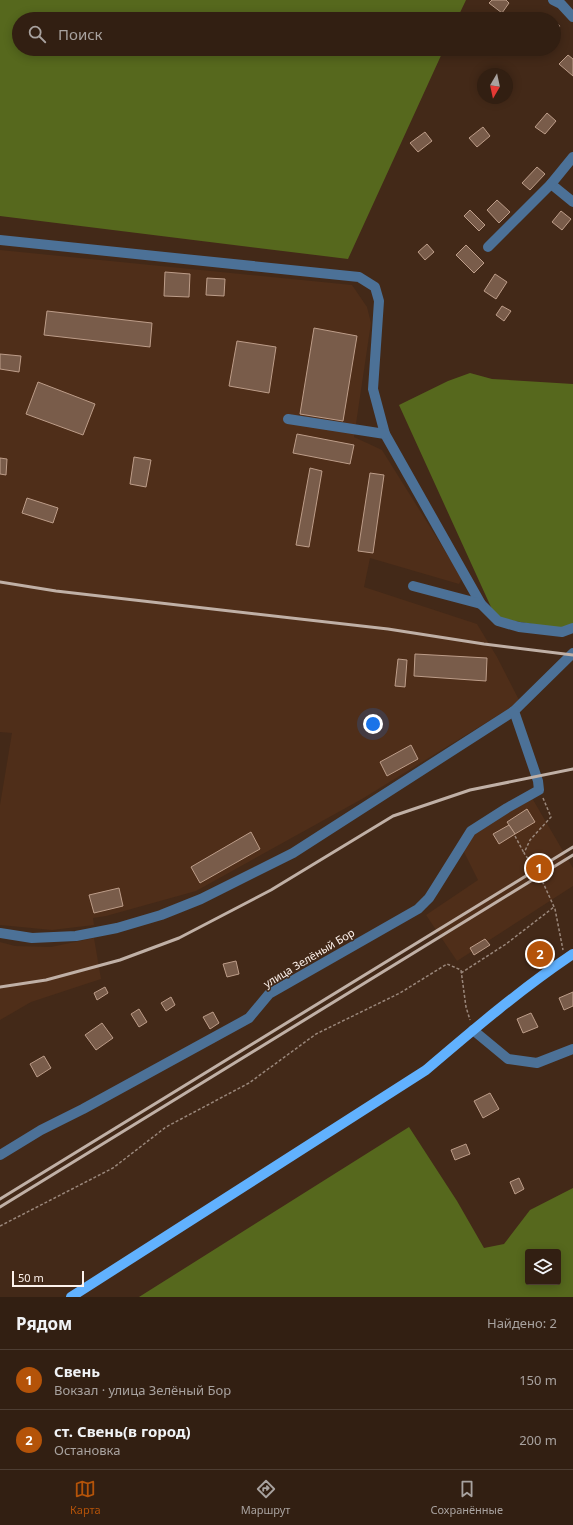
<!DOCTYPE html>
<html lang="ru">
<meta charset="utf-8">
<style>
:root{--surface:#321f12;--page:#3d2c20;--text:#f1f3f6;--muted:#a8a29f;--line:#4d3d32;--accent:#b45309}
body{margin:0;font-family:"Noto Sans",sans-serif;background:var(--page);color:var(--text)}
.controls{position:absolute;right:12px;bottom:12px;display:grid;overflow:hidden;border-radius:4px;box-shadow:0 2px 10px #0003}
.controls button{width:36px;height:36px;display:grid;place-items:center;padding:0;border:0;border-bottom:1px solid var(--line);background:var(--surface);color:var(--text);font:20px sans-serif}
.compass{position:absolute;left:477px;top:68px;width:36px;height:36px;border-radius:50%;background:var(--surface);box-shadow:0 2px 10px #0003;rotate:189deg}
.scale{position:absolute;left:12px;bottom:10px;width:72px;box-sizing:border-box;padding-left:4px;border:2px solid #fdf2ec;border-top:0;font-size:11px;line-height:14px;white-space:nowrap;color:#fdf2ec;-webkit-text-stroke:3px #432918;paint-order:stroke}
.you{position:absolute;left:373px;top:724px;width:14px;height:14px;margin:-10px;border:3px solid #fff;border-radius:50%;background:#1a73e8;box-shadow:0 0 0 6px #1a73e833}
.badge{display:grid;place-items:center;width:26px;height:26px;border-radius:50%;background:var(--accent);color:#fff;font-size:13px;font-weight:700}
.pin{position:absolute;translate:-50% -50%;border:2px solid #fff;box-shadow:0 1px 4px #0006}
.list{margin:0;padding:0;list-style:none}
h2{display:flex;justify-content:space-between;align-items:center;height:52px;margin:0;padding:0 16px;font-size:17px}
h2 small{font-size:13px;font-weight:400;color:var(--muted)}
.list li{display:grid;grid-template-columns:26px 1fr auto;gap:12px;align-items:center;box-sizing:border-box;height:60px;padding:0 16px;border-top:1px solid var(--line)}
.list b{display:block;font-size:15px;white-space:nowrap}
.list p{margin:0;font-size:13px;white-space:nowrap;color:var(--muted)}
.list em{font-size:13px;font-style:normal;color:var(--muted)}
.icon{flex:none;width:22px;height:22px;fill:none;stroke:currentColor;stroke-width:2;stroke-linecap:round;stroke-linejoin:round}
.map{position:relative;flex:none;width:573px;height:1297px;overflow:hidden}
.search{position:absolute;background:var(--surface);box-shadow:0 2px 10px #0003;left:12px;right:12px;top:12px;height:44px;display:flex;align-items:center;gap:10px;box-sizing:border-box;padding:0 14px;border-radius:22px;color:var(--muted);font-size:15px}
.sheet{height:172px;background:var(--surface)}
nav{display:flex;justify-content:space-around;align-items:center;box-sizing:border-box;height:56px;border-top:1px solid var(--line);background:var(--surface);font-size:11px;color:var(--muted)}
nav a{display:grid;justify-items:center;gap:2px}
nav .on{color:var(--accent)}
.map>svg:first-child{display:block}
</style>
<div class="map">
<svg width="573" height="1297" viewBox="0 0 573 1297">
<rect width="100%" height="100%" fill="#432918"/>
<g fill="#4f2e19">
<polygon points="0,250 352,285 367,307 371,323 354,437 382,450 462,578 459,584 370,558 364,587 477,624 497,657 519,700 510,708 362,799 196,891 106,916 93,918 94,925 52,930 0,925 0,805 12,733 0,732"/>
<polygon points="532,798 573,868 573,886 457,961 426,915 478,880 459,842"/>
<polygon points="94,938 101,979 31,1002 0,1020 0,942 15,946 51,947"/>
</g>
<g fill="#56681d" fill-rule="evenodd">
<polygon points="0,0 466,0 457,19 19,19 19,49 444,49 348,259 0,216"/>
<polygon points="470,373 492,379 573,384 573,624 562,629 496,618 399,405 448,381"/>
<path d="M409,1127L457,1201L484,1248L504,1244L530,1210L573,1188V1297H139ZM528,1252H558V1282H528Z"/>
</g>
<g fill="#795c4a" stroke="#bd9d89">
<polygon points="492,0 506,0 509,3 502,13 489,3"/>
<polygon points="554,20 560,26 554,33"/>
<polygon points="568,55 573,59 573,76 559,64"/>
<polygon points="547,113 556,121 545,134 535,127"/>
<polygon points="483,127 490,136 477,147 469,138"/>
<polygon points="425,132 432,141 418,152 410,143"/>
<polygon points="537,167 545,174 530,190 522,183"/>
<polygon points="497,200 510,212 499,223 487,210"/>
<polygon points="470,210 485,225 479,231 464,216"/>
<polygon points="561,211 571,219 562,230 552,222"/>
<polygon points="427,244 434,252 425,260 418,252"/>
<polygon points="466,245 484,263 474,273 456,255"/>
<polygon points="165,272 190,274 189,297 164,296"/>
<polygon points="495,274 507,282 496,299 484,291"/>
<polygon points="207,278 225,279 224,296 206,295"/>
<polygon points="502,306 511,311 504,321 496,315"/>
<polygon points="47,311 152,323 150,347 44,335"/>
<polygon points="314,328 357,336 343,421 300,414"/>
<polygon points="237,341 276,347 269,393 229,386"/>
<polygon points="0,354 21,356 19,372 0,369"/>
<polygon points="38,382 95,404 83,435 26,414"/>
<polygon points="297,434 354,445 350,464 293,453"/>
<polygon points="134,457 151,460 146,487 130,484"/>
<polygon points="0,458 7,459 6,475 0,474"/>
<polygon points="310,468 322,471 309,547 296,545"/>
<polygon points="370,473 384,475 373,553 358,551"/>
<polygon points="27,498 58,508 53,523 22,513"/>
<polygon points="415,654 487,658 486,681 414,676"/>
<polygon points="398,659 407,660 405,687 395,686"/>
<polygon points="411,745 418,759 387,776 380,762"/>
<polygon points="527,809 535,822 515,834 507,822"/>
<polygon points="509,825 515,834 499,844 493,834"/>
<polygon points="251,832 260,849 200,883 191,867"/>
<polygon points="119,888 123,906 94,913 89,895"/>
<polygon points="485,939 490,945 474,955 470,948"/>
<polygon points="236,961 239,974 227,977 223,964"/>
<polygon points="105,987 108,993 97,1000 94,993"/>
<polygon points="573,992 573,1006 564,1010 559,998"/>
<polygon points="171,997 175,1005 166,1011 161,1003"/>
<polygon points="139,1009 147,1022 139,1027 131,1014"/>
<polygon points="213,1012 219,1023 210,1029 203,1017"/>
<polygon points="531,1013 538,1027 523,1033 517,1019"/>
<polygon points="102,1023 113,1038 96,1050 85,1035"/>
<polygon points="44,1056 51,1068 37,1077 30,1064"/>
<polygon points="490,1093 499,1109 483,1118 474,1101"/>
<polygon points="466,1144 470,1154 455,1160 451,1150"/>
<polygon points="519,1178 524,1189 515,1194 510,1182"/>
</g>
<g fill="none" stroke-linecap="round" stroke-linejoin="round">
<g stroke="#9a877b" stroke-width="1.5" stroke-dasharray="3 2" stroke-linecap="butt">
<polyline points="543,798 551,817 530,840 524,853 540,876 555,909 563,950"/>
<polyline points="515,836 524,853"/>
<polyline points="461,973 506,944 554,907"/>
<polyline points="0,1226 113,1168 166,1127 249,1083 316,1034 400,993 447,964 461,970 466,1007 470,1020"/>
</g>
<g stroke="#4c7197" stroke-width="10">
<polyline points="553,0 561,4 573,17"/>
<polyline points="551,184 573,202"/>
<polyline points="0,240 359,277 375,287 379,301 373,389 385,434 481,604 498,621 519,627 562,632 573,628"/>
<polyline points="488,247 551,184 573,157"/>
<polyline points="288,419 385,434"/>
<polyline points="413,586 481,604"/>
<polyline points="0,933 32,938 76,936 117,928 161,915 201,899 293,853 514,711 573,653"/>
<polyline points="473,1030 508,1059 537,1063 573,1049"/>
<polyline points="0,1155 41,1130 83,1109 249,1018 269,994 418,909 429,898 436,887 471,831 507,808 539,790 538,781 514,711"/>
</g>
<path stroke="#61b1fe" stroke-width="10" d="M71,1297L426,1070C474,1029 521,989 573,954"/>
<g stroke="#c0b0a6" stroke-width="3">
<polyline points="0,582 56,591 388,629 484,644 573,655"/>
<polyline points="0,987 46,980 120,960 179,938 271,890 393,816 470,790 573,769"/>
<polyline points="0,1199 573,847"/>
<polyline points="0,1207 573,855"/>
</g>
</g>
<g text-anchor="middle" stroke-width="3" stroke-linejoin="round" paint-order="stroke">
<g font-size="11" fill="#fdf2ec" stroke="#432918">
<text transform="translate(309 958) rotate(-31)" y="4">улица Зелёный Бор</text>
</g>
</g>
</svg>
<div class="controls">
<button><svg class="icon" aria-label="layers" viewBox="0 0 24 24"><path d="M12 4l9 5-9 5-9-5zM3 14l9 5 9-5"/></svg></button>
</div>
<svg class="compass" viewBox="-18 -18 36 36"><path d="M0-13l5 13h-10z" fill="#e53935"/><path d="M0 13l5-13h-10z" fill="#a8a29f"/></svg>
<div class="scale">50 m</div>
<div class="you"></div>
<div class="pin badge" style="left:539px;top:868px">1</div>
<div class="pin badge" style="left:540px;top:954px">2</div>
<div class="search"><svg class="icon" aria-label="search" viewBox="0 0 24 24"><circle cx="10" cy="10" r="6"/><path d="M15 15l6 6"/></svg>Поиск</div>
</div>
<section class="sheet">
<h2>Рядом<small>Найдено: 2</small></h2>
<ul class="list">
<li><span class="badge">1</span><div><b>Свень</b><p>Вокзал · улица Зелёный Бор</p></div><em>150 m</em></li>
<li><span class="badge">2</span><div><b>ст. Свень(в город)</b><p>Остановка</p></div><em>200 m</em></li>
</ul>
</section>
<nav>
<a class="on"><svg class="icon" aria-label="map" viewBox="0 0 24 24"><path d="M3 6l6-2 6 2 6-2v14l-6 2-6-2-6 2zM9 4v14M15 6v14"/></svg>Карта</a>
<a><svg class="icon" aria-label="directions" viewBox="0 0 24 24"><path d="M12 3l9 9-9 9-9-9zM9 14v-3h6M13 9l2 2-2 2"/></svg>Маршрут</a>
<a><svg class="icon" aria-label="saved" viewBox="0 0 24 24"><path d="M7 4h10v16l-5-4-5 4z"/></svg>Сохранённые</a>
</nav>
